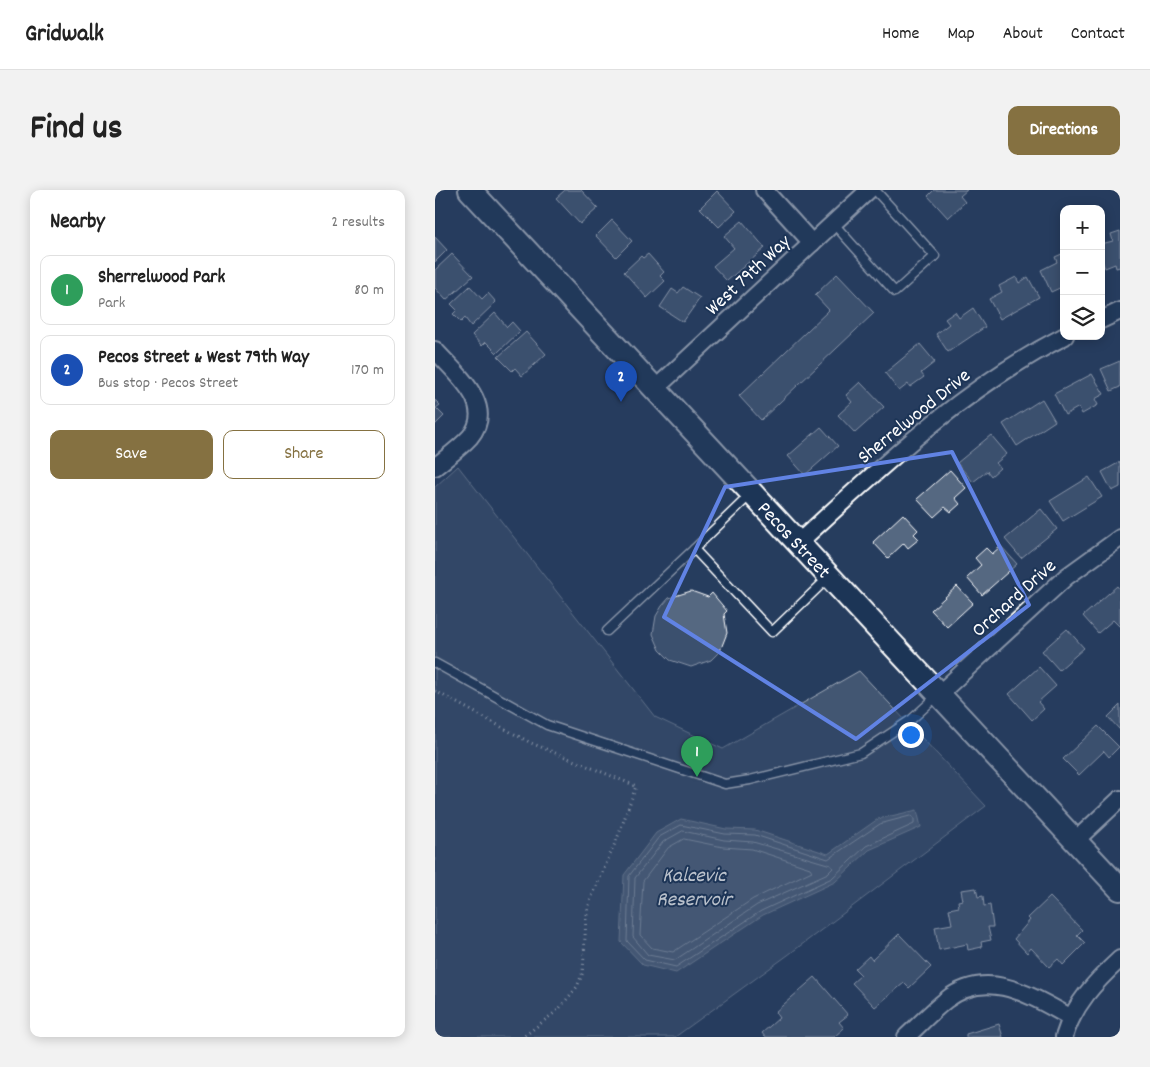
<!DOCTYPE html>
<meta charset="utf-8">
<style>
:root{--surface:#fff;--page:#f2f2f2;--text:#222;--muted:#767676;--line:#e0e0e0;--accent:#857141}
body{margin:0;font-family:Dekko,sans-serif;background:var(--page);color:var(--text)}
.controls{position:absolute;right:15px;top:15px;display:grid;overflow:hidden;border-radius:10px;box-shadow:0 2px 12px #0003}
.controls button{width:45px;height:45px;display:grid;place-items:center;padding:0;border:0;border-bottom:1px solid var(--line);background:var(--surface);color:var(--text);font:25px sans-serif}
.you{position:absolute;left:475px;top:544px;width:18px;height:18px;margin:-12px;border:4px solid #fff;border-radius:50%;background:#1a73e8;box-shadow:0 0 0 8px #1a73e833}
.badge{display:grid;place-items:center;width:32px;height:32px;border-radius:50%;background:var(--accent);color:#fff;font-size:16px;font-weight:700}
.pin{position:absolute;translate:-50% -41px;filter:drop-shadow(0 1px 2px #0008)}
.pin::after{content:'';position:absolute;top:26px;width:18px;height:15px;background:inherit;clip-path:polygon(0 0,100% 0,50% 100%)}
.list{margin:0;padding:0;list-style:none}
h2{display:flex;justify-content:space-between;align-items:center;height:65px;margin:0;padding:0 20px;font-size:21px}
h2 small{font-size:16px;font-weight:400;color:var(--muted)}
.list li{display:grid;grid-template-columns:32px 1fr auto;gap:15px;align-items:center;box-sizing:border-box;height:70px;margin:0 10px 10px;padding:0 10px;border:1px solid var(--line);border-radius:10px}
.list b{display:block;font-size:19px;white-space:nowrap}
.list p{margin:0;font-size:16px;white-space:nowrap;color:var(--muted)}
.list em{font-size:16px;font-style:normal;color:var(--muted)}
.actions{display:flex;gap:10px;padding:15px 20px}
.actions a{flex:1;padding:11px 0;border:1px solid var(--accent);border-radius:10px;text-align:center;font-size:18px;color:var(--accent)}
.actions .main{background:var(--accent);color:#fff}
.icon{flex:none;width:28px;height:28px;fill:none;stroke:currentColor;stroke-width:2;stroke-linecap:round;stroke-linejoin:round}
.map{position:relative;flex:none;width:685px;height:847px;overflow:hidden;border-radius:10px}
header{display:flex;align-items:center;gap:30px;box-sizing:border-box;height:70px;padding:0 25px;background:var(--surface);border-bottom:1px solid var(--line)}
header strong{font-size:24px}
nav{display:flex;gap:28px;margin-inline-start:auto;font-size:18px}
.intro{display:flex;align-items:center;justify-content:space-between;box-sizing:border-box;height:120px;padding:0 30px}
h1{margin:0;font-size:35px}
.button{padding:12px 22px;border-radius:10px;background:var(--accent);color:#fff;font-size:18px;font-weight:700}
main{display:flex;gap:30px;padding:0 30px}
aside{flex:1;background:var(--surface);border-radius:10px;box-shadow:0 2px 12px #0003}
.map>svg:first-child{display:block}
</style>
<header>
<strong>Gridwalk</strong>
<nav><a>Home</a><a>Map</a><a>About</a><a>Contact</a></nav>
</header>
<div class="intro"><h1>Find us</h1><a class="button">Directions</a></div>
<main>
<aside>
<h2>Nearby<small>2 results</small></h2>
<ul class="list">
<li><span class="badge" style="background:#2e9e5b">1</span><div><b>Sherrelwood Park</b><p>Park</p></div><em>80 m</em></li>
<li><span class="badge" style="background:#1a4fb4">2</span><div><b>Pecos Street &amp; West 79th Way</b><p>Bus stop · Pecos Street</p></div><em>170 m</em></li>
</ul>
<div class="actions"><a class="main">Save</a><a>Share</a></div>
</aside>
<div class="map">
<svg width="685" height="847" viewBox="0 0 685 847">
<rect width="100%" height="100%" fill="#263d5e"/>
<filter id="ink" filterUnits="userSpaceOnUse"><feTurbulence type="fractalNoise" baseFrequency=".02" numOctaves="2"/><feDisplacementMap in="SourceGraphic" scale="10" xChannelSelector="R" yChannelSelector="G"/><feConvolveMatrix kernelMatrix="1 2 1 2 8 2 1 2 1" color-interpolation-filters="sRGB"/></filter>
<g filter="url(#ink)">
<polygon fill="#425672" stroke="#a0aab8" points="23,276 220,527 288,559 424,481 551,616 353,765 240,847 0,847 0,297"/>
<polygon fill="#67788e" stroke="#a4aebb" points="482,620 486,637 434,660 400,692 328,725 241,783 208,775 186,752 189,685 221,643 246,629 291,639 320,640 393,664 443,629"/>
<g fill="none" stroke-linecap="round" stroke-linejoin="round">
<g stroke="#c2c9d2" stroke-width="1">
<polygon points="476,626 479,628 479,634 431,656 397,688 326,721 241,777 210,770 192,751 194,686 224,647 246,635 290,644 320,645 393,669 445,634"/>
<polygon points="248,641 289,650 318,652 396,675 398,678 393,683 322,715 240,770 213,765 198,747 200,688 228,652"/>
<polygon points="249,649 288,657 317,659 375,678 377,681 318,709 238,762 217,758 205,745 208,691 233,658"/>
</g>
</g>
<g fill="#556781" stroke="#fff">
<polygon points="130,0 146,0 163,18 145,34 121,8"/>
<polygon points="499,0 532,0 525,6 530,12 513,28 493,6"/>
<polygon points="282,1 301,21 284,37 265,18"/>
<polygon points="177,30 197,51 181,67 161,46"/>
<polygon points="307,31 330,58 292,91 278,76 299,58 289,46"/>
<polygon points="685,41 685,77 681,78 680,74 670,78 666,68 666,54 678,51 676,44"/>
<polygon points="0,47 12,60 0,72"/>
<polygon points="629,63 629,96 616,102 606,80 622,72 620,67"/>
<polygon points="17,64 38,86 11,110 0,98 0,80"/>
<polygon points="213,64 229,82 225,86 230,91 212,108 189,82 206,66 208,68"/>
<polygon points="402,84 439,123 326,230 304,206 394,120 380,105"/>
<polygon points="581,87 584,93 593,87 604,107 565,129 554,109 567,102 564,96"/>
<polygon points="35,96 47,109 53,103 61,112 36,136 30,128 26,132 18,124 22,120 16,114"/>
<polygon points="248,97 265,108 248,132 225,117 237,99 243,103"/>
<polygon points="538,118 550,137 513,162 501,144 514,134 510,129 520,122 524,128"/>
<polygon points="60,123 72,137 77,132 85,141 62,163 51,152 47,156 37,145"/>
<polygon points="91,142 111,164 87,186 80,178 77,181 63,167"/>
<polygon points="485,154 500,172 486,183 489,187 475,197 473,194 464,201 450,183"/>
<polygon points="685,171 685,197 676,201 666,179"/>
<polygon points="657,184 669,204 660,209 663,215 647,224 644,217 630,225 619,204"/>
<polygon points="425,192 449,217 420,243 403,225 417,212 411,205"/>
<polygon points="607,209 620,231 582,256 568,234"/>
<polygon points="0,210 5,215 1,218 9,226 0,235"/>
<polygon points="386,237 403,256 370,285 353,266"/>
<polygon points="556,245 572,264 561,273 565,278 556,286 552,281 538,292 522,273"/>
<polygon points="685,272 685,297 677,301 667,282"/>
<polygon points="515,280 531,298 520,308 525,314 516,322 510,317 499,327 482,309"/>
<polygon points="654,287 667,307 628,331 615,311"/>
<polygon points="606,319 622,339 586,368 570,349"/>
<polygon points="468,324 483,340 479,344 484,349 473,358 469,353 453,368 438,352"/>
<polygon points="566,356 582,374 547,405 532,388 546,375 540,368 551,358 557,364"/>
<polygon points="522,396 538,413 512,437 496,420"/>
<polygon points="682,396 685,400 685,437 678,430 663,443 648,426"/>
<polygon points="256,401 273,407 277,403 292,421 289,424 292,443 285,461 276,470 256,477 235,470 225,460 218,444 221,426 227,416 234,408"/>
<polygon points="632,439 649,458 624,480 607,461"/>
<polygon points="604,477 621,496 603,512 609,519 597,530 574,504"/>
<polygon points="685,515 685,540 673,527"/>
<polygon points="663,536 684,557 674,567 669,561 644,585 628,569"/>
<polygon points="541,698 543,707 548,706 549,716 555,715 558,737 553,737 556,750 546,752 547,757 533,760 532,754 504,760 500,737 517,734 514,719 524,717 523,711 528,710 526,700"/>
<polygon points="615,707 647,740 642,745 650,753 628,775 623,769 614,777 596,758 592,763 579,749 595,730 593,728"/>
<polygon points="464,744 496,777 474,798 469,793 440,817 417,793 426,785 420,779 434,766 437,770"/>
<polygon points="380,787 413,825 404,832 409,838 399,847 330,847 327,843 344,828 340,822"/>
<polygon points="564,834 568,847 531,847 531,844"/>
</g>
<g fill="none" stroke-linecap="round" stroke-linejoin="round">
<defs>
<g id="lane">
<polyline points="398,33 460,102 500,66 440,0"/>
<polyline points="315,305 259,359 337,442 393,388"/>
<polyline points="172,441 259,359"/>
<polyline points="0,473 112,535 290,594 315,590 426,563 477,529 502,506"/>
</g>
<g id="street">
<polyline points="329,0 377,53"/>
<polyline points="666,130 685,121"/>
<path d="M0,160C20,183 62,215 35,247C25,258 11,268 0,277"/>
<polyline points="220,199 434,0"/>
<path d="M363,353C447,276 528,198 630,146"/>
<polyline points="504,504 631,387 685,348"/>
<polyline points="640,651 685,609"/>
<path d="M471,847C484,835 497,821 511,810C553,777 596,806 635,827"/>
<path d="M629,847C639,814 660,792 685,769"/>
</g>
<polyline id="secondary" points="35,0 685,699"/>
</defs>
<use href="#lane" stroke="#fff" stroke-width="11"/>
<use href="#street" stroke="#fff" stroke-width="20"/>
<use href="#secondary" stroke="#fff" stroke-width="26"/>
<polyline stroke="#fff" stroke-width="3" stroke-dasharray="1 4" stroke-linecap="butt" points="0,501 96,553 201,596 184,644 155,711 151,729 148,782 142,797 123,820 88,847"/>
<use href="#lane" stroke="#1d3557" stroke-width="8"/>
<use href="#street" stroke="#1d3557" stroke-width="16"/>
<use href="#secondary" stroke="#1d3557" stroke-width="22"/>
</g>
</g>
<path d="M0 0H685V847H0ZM517,262L594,415L421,549L229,427L290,297Z" fill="#263d5e" fill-opacity=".55" fill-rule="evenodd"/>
<path fill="none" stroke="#6183e4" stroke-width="4" stroke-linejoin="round" d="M517,262L594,415L421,549L229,427L290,297Z"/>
<g text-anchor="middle" stroke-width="4" stroke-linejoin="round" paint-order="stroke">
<g font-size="20" fill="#fff" stroke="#1d3557">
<text transform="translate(312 84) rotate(-43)" y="7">West 79th Way</text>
<text transform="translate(478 225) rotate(-39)" y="7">Sherrelwood Drive</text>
<text transform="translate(360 349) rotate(47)" y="7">Pecos Street</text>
<text transform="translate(578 407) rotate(-42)" y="7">Orchard Drive</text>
</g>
<g font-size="21" font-style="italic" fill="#bbc2cc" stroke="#1d3557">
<text x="259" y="691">Kalcevic<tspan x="259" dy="24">Reservoir</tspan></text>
</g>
</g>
</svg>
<div class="controls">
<button>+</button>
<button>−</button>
<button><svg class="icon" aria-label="layers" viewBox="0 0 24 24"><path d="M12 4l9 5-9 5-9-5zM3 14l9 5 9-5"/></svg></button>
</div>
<div class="you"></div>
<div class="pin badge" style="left:262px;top:587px;background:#2e9e5b">1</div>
<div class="pin badge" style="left:186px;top:212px;background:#1a4fb4">2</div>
</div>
</main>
